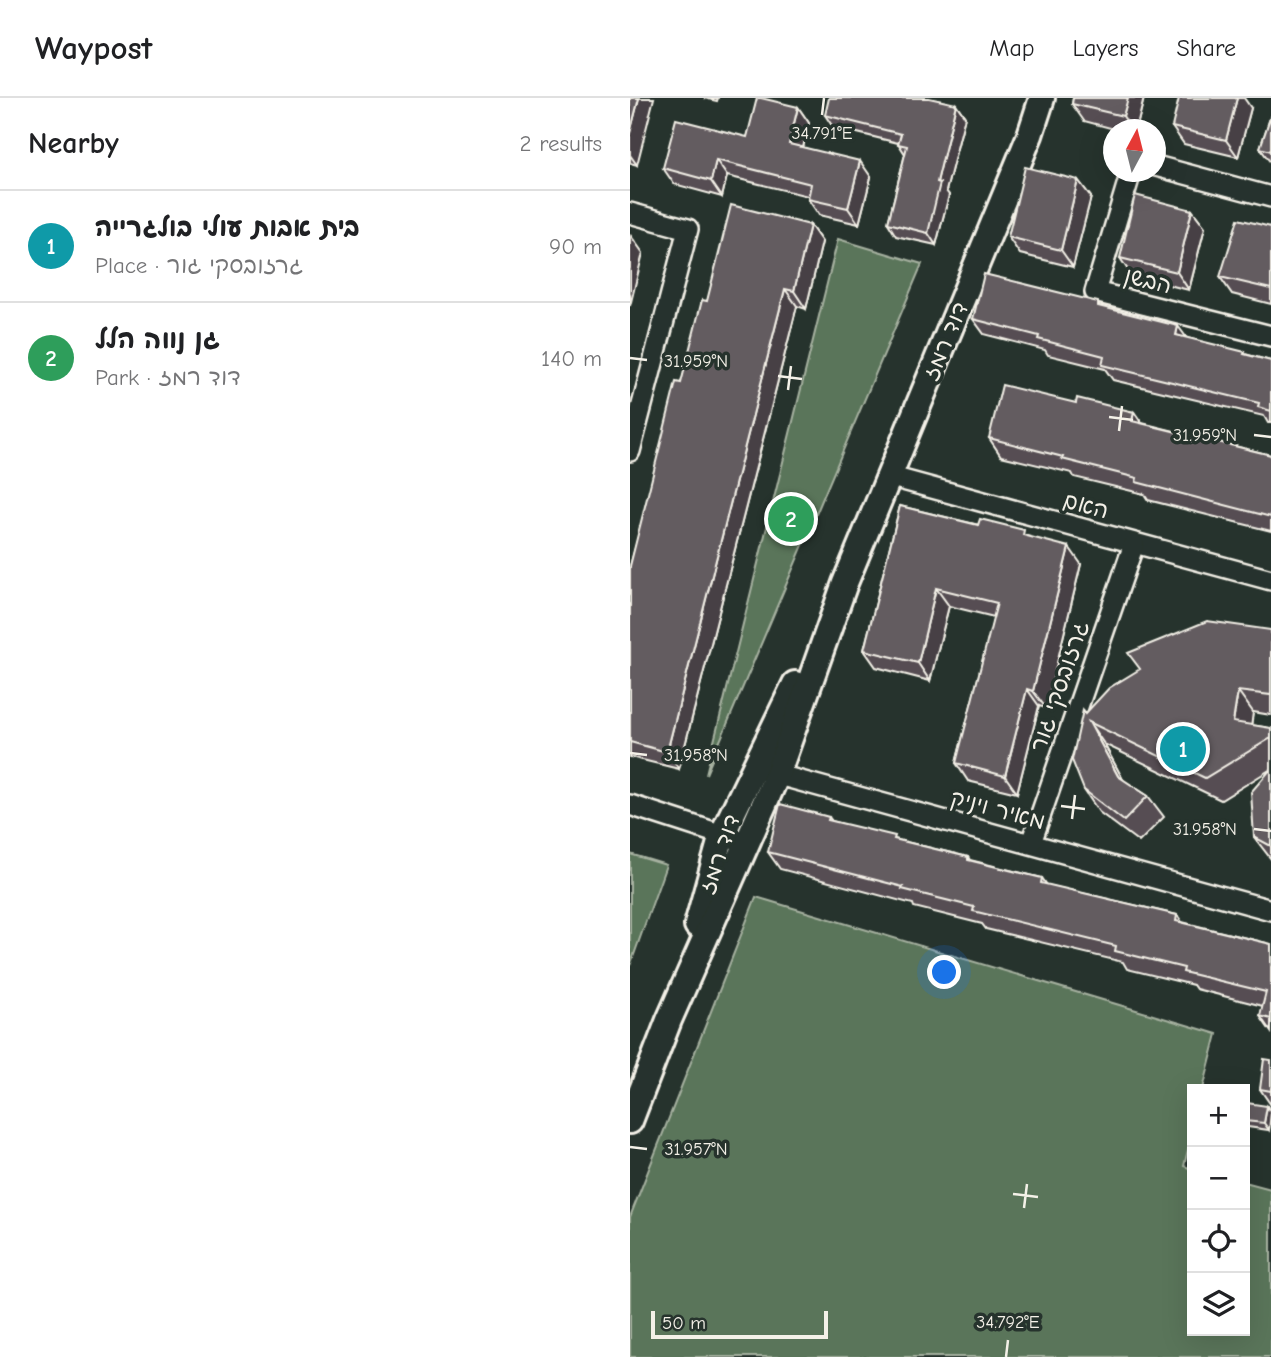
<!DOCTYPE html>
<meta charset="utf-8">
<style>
:root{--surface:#fff;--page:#f2f2f2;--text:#202124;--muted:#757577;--line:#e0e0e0;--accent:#84575d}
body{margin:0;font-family:"Comic Neue","Playpen Sans Hebrew",sans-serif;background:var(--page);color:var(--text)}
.controls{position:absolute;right:21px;bottom:21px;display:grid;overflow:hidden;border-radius:0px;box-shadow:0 7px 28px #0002}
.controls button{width:63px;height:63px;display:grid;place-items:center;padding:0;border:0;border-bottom:2px solid var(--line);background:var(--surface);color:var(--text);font:35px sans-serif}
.compass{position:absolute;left:473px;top:21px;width:63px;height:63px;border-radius:50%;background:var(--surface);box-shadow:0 7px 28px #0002;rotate:7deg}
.scale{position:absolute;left:21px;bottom:18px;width:177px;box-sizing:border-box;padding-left:7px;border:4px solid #f4f1e8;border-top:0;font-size:19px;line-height:24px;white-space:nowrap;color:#f4f1e8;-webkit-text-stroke:5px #26332d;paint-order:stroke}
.you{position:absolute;left:315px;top:875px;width:24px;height:24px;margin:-18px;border:5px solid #fff;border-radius:50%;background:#1a73e8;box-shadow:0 0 0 10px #1a73e833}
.badge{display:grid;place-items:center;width:46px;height:46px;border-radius:50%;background:var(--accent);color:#fff;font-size:23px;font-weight:700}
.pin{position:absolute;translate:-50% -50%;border:4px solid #fff;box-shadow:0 2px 7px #0006}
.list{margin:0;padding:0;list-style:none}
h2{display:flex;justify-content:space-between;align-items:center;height:91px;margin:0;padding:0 28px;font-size:30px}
h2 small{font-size:23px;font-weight:400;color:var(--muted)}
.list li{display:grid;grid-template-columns:46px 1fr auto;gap:21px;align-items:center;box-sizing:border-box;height:112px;padding:0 28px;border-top:2px solid var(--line)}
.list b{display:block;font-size:26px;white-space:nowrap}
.list p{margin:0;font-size:23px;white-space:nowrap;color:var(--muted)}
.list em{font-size:23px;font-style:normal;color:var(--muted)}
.icon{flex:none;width:38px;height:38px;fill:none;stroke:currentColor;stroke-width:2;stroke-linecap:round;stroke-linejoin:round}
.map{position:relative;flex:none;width:641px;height:1259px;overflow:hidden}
header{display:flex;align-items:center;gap:42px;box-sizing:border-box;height:98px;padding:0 35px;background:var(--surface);border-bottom:2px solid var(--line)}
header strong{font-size:33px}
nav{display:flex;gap:38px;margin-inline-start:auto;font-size:24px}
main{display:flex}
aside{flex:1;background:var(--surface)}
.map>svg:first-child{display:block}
</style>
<header>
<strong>Waypost</strong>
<nav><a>Map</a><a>Layers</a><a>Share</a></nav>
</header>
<main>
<aside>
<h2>Nearby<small>2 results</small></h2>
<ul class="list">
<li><span class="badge" style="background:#0f9aa8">1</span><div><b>בית אבות עולי בולגרייה</b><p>Place · גרזובסקי גור</p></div><em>90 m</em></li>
<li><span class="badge" style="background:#2e9e5b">2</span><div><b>גן נווה הלל</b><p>Park · דוד רמז</p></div><em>140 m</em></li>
</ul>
</aside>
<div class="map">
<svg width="641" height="1259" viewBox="0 0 641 1259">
<rect width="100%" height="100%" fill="#26332d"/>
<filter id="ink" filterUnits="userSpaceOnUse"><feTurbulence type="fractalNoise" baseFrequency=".0143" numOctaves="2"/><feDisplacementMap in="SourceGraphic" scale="14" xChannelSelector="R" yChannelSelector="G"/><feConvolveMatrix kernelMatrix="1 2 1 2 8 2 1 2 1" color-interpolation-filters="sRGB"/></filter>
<g filter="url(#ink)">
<g fill="#5a745a" stroke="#a7b2a1" stroke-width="2">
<polygon points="208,141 292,166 76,676"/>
<polygon points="0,756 36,767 0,868"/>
<polygon points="126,799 587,936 573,991 562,991 562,1035 554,1068 562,1071 562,1233 615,1233 615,1084 641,1091 641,1259 0,1259 0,1119"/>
</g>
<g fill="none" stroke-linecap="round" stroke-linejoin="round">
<defs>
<g id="minor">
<polyline points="526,68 641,99"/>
<polyline points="501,74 465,194 641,238"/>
<polyline points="0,115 58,131 0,353"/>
<polyline points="258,378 641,482"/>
<polyline points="134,673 641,812"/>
<polyline points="0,707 105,741"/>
<polyline points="401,745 504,446"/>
</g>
<g id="tertiary">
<polyline points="67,827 92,737 165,586"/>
<polyline points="0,1023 39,922 147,677 215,485 400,37 412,0"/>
</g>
</defs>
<use href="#minor" stroke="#f4f1e8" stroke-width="24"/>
<use href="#tertiary" stroke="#f4f1e8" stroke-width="30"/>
<use href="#minor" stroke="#26332d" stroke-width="19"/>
<use href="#tertiary" stroke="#26332d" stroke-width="24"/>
</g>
<g fill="#564e53" stroke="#f4f1e8" stroke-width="2">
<polygon points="0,0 7,67 0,65"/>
<polygon points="74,0 88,0 87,3"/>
<polygon points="443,0 514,0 506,32 488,32 454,23 442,6"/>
<polygon points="326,6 335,19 316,93 319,97 306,147 266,138 258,125 275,56 268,45 203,29 195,17"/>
<polygon points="168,9 179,25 173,49 241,79 229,126 189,117 178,101 178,98 97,78 92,99 44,86 33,70 117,39"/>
<polygon points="621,10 608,59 554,46 542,29"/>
<polygon points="641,17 641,65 630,50"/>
<polygon points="448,82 461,99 443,169 390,156 378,139"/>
<polygon points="562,112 575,129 559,192 502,178 490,160"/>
<polygon points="180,127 192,144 176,211 167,208 49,671 0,659 0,468 51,285 77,203"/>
<polygon points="641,129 641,206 602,196 590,179"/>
<polygon points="472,209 556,240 641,263 641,325 638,325 634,318 483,282 475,271 418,257 415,252 354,236 343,221"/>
<polygon points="446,305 504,314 512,325 641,357 641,433 518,402 514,396 444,379 442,375 371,358 359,340"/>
<polygon points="270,408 399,439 451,466 416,610 409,608 387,695 338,683 326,665 364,519 319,508 300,583 246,569 234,552"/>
<polygon points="641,532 641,617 623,614 621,627 641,630 641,671 591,702 474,646 493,682 518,698 534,719 509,744 469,714 454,692 455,616"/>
<polygon points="641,672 641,761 624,739"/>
<polygon points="199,719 202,723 268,742 338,759 340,762 412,780 417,787 547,817 552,824 641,846 641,934 630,918 633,908 566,891 563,887 497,871 493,864 356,831 352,826 284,809 283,806 150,771 138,754"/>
<polygon points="641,962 641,1007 630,991"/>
<polygon points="637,1008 641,1014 639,1032 618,1029 615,1024 615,1018"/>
</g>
<g fill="#464044" stroke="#f4f1e8" stroke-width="2">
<polygon points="9,0 24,0 7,67 0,57 0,35"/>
<polygon points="498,0 514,0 506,32 502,32 493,18"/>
<polygon points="607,0 614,0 621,10 608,59 596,42"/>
<polygon points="326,6 335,19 316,93 319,97 306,147 298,135 307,84"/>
<polygon points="168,9 179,25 170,62 159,46"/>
<polygon points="86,62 97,78 92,99 81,83"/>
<polygon points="230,63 241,79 229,126 218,110"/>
<polygon points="448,82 461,99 443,169 431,152"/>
<polygon points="562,112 575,129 559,192 547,174"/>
<polygon points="180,127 192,144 176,211 164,193"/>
<polygon points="1,138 13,155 0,208 0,141"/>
<polygon points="155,191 167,208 49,671 37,654"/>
<polygon points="548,228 559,243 546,237"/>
<polygon points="504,314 516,332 502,323"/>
<polygon points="439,449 451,466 416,610 403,593"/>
<polygon points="306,490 319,508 300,583 288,565"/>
<polygon points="397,591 409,608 387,695 375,678"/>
<polygon points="608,593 623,614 619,646 603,624"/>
<polygon points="459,624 474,646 503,700 488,678"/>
<polygon points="637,1008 641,1014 639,1032 634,1025"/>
</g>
<g fill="#645b61" stroke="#f4f1e8" stroke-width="2">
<polygon points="0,0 9,0 0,35"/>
<polygon points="127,0 131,0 168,9 159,46 230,63 218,110 178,101 181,86 86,62 81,83 33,70 46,21 117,39"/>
<polygon points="199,0 299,0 326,6 307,84 310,85 298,135 258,125 277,48 268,46 271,36 195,17"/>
<polygon points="443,0 498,0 493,18 442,6"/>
<polygon points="549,0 607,0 596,42 542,29"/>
<polygon points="641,17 641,53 630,50"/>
<polygon points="395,69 448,82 431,152 378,139"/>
<polygon points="505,97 562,112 547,174 490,160"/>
<polygon points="101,107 180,127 164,193 155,191 37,654 0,644 0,468 46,284 51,285 72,202 77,203"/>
<polygon points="608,121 641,129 641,191 590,179"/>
<polygon points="354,176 468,204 468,208 548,228 546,237 615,254 614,256 641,263 641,313 628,309 629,305 472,267 474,258 408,241 409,238 343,221"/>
<polygon points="372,287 446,305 447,300 504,314 502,323 641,357 641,419 506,384 507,380 432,361 433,359 359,340"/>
<polygon points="270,408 348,427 350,421 394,432 393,437 439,449 403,593 397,591 375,678 326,665 367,505 306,490 288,565 234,552"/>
<polygon points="577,523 641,532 641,597 608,593 603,624 641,630 641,640 575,680 459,624 488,678 518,698 494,723 454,692 442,662 453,612 455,616 479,590 510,571 498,555"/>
<polygon points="641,671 641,748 624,739 621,694"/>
<polygon points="150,706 199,719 198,722 265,738 264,741 338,759 338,762 412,780 411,785 547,817 546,823 641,846 641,921 630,918 636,894 553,874 554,870 485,853 486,848 343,813 344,809 272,791 273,789 138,754"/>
<polygon points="634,961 641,962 641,993 630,991"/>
<polygon points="617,1005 637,1008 634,1025 615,1023"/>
</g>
</g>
<path fill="none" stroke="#f4f1e8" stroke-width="2.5" d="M192,17L194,0M0,260L17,262M148,278L172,281M158,292L161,268M479,319L503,322M489,333L492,308M624,337L641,339M0,655L17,657M431,708L455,711M442,721L445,697M624,731L641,733M0,1049L17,1051M383,1096L408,1099M394,1110L397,1086M376,1259L378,1242"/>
<g text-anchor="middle" stroke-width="7" stroke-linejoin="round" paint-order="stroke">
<g font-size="23" fill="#f4f1e8" stroke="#26332d">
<text transform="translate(518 182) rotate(14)" y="8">הבשן</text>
<text transform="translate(315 243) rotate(-67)" y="8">דוד רמז</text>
<text transform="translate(456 407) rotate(15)" y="8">האם</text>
<text transform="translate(429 588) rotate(-71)" y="8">גרזובסקי גור</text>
<text transform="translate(368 711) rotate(15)" y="8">מאיר ויניק</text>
<text transform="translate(89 756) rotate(-71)" y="8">דוד רמז</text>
</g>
</g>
<g font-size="18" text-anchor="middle" fill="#f4f1e8" stroke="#26332d" stroke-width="7" stroke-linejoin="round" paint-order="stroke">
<text x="192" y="41">34.791°E</text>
<text x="66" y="269">31.959°N</text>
<text x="575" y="343">31.959°N</text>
<text x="66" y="663">31.958°N</text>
<text x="575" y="737">31.958°N</text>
<text x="66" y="1057">31.957°N</text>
<text x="378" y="1230">34.792°E</text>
</g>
</svg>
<div class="controls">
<button>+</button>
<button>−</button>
<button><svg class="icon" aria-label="locate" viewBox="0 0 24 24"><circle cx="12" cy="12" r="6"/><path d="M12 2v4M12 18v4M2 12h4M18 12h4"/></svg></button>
<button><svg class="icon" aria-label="layers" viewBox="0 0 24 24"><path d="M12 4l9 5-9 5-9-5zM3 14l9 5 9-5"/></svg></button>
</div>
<svg class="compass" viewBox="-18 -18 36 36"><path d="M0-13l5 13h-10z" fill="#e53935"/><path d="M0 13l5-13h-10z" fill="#757577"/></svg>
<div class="scale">50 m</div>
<div class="you"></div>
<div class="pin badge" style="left:553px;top:651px;background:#0f9aa8">1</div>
<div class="pin badge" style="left:161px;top:421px;background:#2e9e5b">2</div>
</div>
</main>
